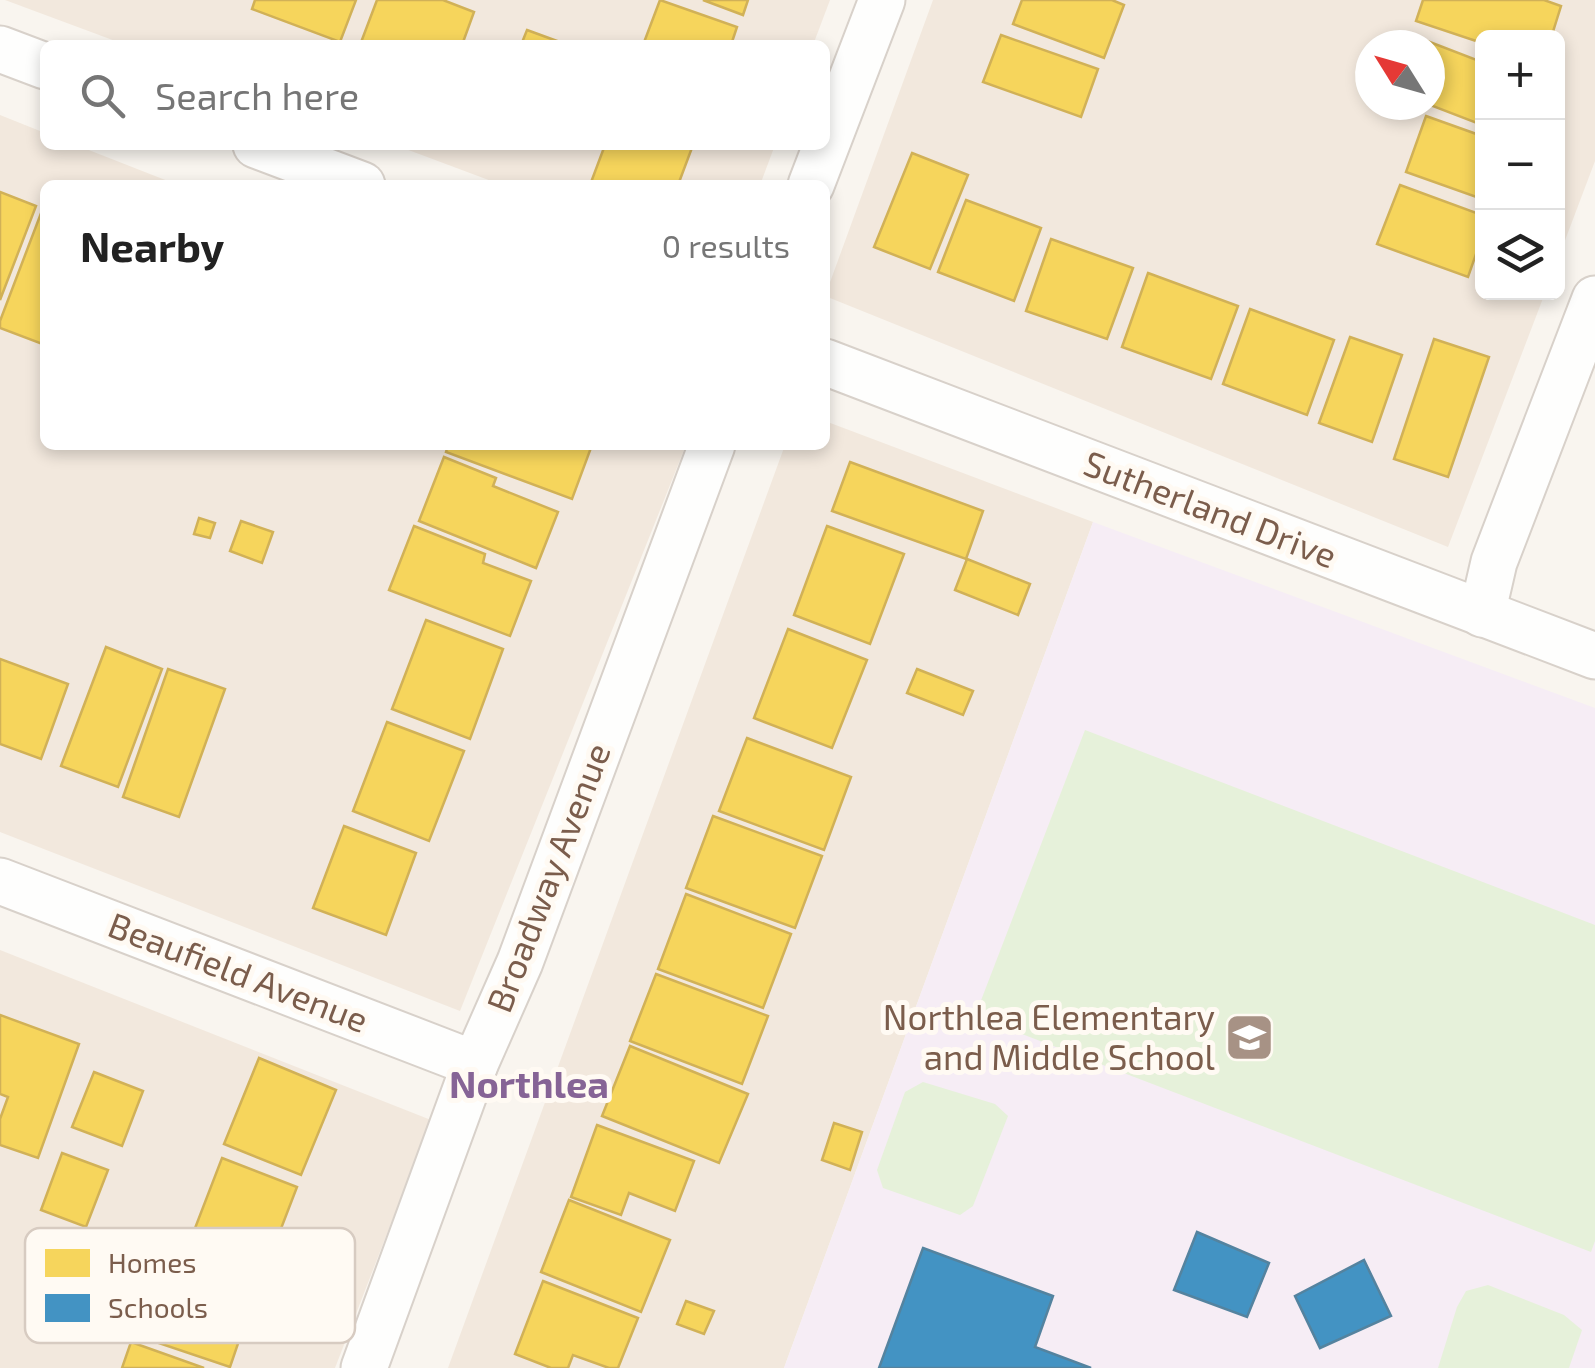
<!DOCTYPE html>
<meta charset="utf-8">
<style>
:root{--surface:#fff;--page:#f2f2f2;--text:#222;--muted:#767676;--line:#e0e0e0}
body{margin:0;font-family:"Exo 2",sans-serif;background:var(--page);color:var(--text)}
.controls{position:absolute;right:30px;top:30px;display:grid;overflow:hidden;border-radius:15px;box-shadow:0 5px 15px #0003}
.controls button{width:90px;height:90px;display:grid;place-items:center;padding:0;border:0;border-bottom:2px solid var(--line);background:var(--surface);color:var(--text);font:50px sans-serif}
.compass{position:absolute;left:1355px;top:30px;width:90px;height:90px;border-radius:50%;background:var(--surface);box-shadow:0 5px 15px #0003;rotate:307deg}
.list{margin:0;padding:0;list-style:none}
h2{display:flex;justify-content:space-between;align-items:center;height:130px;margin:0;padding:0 40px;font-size:42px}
h2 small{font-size:32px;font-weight:400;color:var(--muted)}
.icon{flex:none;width:55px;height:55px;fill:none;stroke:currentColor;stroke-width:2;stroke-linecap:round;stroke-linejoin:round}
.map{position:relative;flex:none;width:1595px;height:1368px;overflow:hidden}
.search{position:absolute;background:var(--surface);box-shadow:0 5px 15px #0003;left:40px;top:40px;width:790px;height:110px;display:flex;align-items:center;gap:25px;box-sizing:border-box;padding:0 35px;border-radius:15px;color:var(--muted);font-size:38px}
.panel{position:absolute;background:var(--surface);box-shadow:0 5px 15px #0003;left:40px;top:180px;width:790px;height:270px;border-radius:15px}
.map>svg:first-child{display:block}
</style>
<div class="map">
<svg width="1595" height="1368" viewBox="0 0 1595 1368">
<rect width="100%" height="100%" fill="#f9f5ef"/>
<g fill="#f2e8dd" fill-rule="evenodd">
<polygon points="5,0 830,0 813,45 126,45"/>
<path d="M933,0H1595V161L1558,259V38H1482V292L1545,293L1448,547L825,296ZM1370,45H1430V105H1370Z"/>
<polygon points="0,115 45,133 45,145 76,145 178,185 45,185 45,445 686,445 460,1011 0,832"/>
<polygon points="395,145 775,145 760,185 502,185"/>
<polygon points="825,421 1093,522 784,1368 448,1368 785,445 825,445"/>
<polygon points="0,950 431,1120 335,1368 0,1368"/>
</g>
<polygon fill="#f6edf5" points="1093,522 1595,708 1595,1368 784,1368"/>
<g fill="#e6f1da">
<polygon points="1085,730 1595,925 1595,1241 1591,1252 975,1016"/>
<polygon points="923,1082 995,1104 1008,1116 973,1206 960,1215 883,1188 877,1170 905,1092"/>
<polygon points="1488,1285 1564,1315 1582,1330 1569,1368 1438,1368 1457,1307 1466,1291"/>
</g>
<g fill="#f6d55c" stroke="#d1b157" stroke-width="2.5">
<polygon points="255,0 356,0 340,42 252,9"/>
<polygon points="377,0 443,0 474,12 462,45 360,45"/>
<polygon points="660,0 737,27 731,45 643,45"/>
<polygon points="703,0 748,0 743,15"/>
<polygon points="1022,0 1112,0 1124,5 1104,58 1013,24"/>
<polygon points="1423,0 1544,0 1561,6 1551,38 1482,38 1482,43 1416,21"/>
<polygon points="527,30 568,45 521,45"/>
<polygon points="1409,34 1482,62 1482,125 1430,105 1430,45 1405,45"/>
<polygon points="1001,35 1098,69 1081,117 983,82"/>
<polygon points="1426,116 1482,136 1482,199 1406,172"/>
<polygon points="605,145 693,145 678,185 590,185"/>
<polygon points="912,153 968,175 930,269 874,247"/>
<polygon points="1400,185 1482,215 1482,237 1468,277 1377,244"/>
<polygon points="0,192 36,206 0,300"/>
<polygon points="966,200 1041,228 1014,301 938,272"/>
<polygon points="43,208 45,209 45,345 0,328 0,321"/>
<polygon points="1051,239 1133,268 1107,339 1026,311"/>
<polygon points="1148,273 1238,306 1211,379 1122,347"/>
<polygon points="1250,309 1334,340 1307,415 1223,384"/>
<polygon points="1350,337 1402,355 1372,442 1319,423"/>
<polygon points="1434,339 1489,357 1448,477 1394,459"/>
<polygon points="448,445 592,445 572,499 446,452"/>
<polygon points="444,457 496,478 493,486 558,512 536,568 419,521"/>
<polygon points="850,462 983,511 966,559 832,511"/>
<polygon points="199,518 215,523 210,538 194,534"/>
<polygon points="241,521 273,532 262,563 230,551"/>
<polygon points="414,526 485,554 483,563 531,581 510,636 389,590"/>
<polygon points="827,526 904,554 870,644 794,615"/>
<polygon points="967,559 1030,584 1018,615 955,590"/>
<polygon points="426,620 503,649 470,739 392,709"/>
<polygon points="788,629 867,660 832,748 754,718"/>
<polygon points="106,647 162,669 118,787 61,766"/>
<polygon points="0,659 68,684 41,759 0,744"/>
<polygon points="168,669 225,689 179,817 123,797"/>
<polygon points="917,669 973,691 963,715 907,693"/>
<polygon points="387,722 464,751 429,841 353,811"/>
<polygon points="747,738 851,777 824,850 719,811"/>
<polygon points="713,816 822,856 795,928 686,888"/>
<polygon points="344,826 416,853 386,935 313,908"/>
<polygon points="686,894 791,934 763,1008 658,969"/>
<polygon points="656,974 768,1016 742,1084 630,1041"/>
<polygon points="0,1015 79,1044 38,1158 0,1145 0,1119 8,1097 0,1094"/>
<polygon points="630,1046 748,1094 719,1163 602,1116"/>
<polygon points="259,1058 336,1090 301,1175 224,1144"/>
<polygon points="94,1072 143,1091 122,1146 72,1127"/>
<polygon points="834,1123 862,1132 850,1170 822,1160"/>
<polygon points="597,1125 694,1161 675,1211 629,1193 621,1215 571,1197"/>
<polygon points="62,1153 108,1170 86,1227 41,1210"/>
<polygon points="222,1158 297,1187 262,1278 187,1249"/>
<polygon points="569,1200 670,1240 641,1312 541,1272"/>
<polygon points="142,1253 256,1291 230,1367 117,1329"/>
<polygon points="543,1281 638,1318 618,1368 609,1368 573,1355 568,1368 551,1368 515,1354"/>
<polygon points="686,1301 714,1311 704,1334 677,1324"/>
<polygon points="131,1342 204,1368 122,1368"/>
</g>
<g fill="#4393c3" stroke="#54839f" stroke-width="2.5">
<polygon points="1197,1232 1269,1263 1247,1317 1174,1290"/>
<polygon points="923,1248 1053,1296 1035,1347 1091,1368 879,1368"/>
<polygon points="1364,1260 1391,1316 1320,1348 1295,1296"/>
</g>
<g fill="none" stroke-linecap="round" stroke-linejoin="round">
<defs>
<g id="minor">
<polyline points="0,49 45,66"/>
<polyline points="256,145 362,185"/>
<polyline points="811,185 882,0"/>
<polyline points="825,362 1595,656"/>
<polyline points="1482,614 1494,562 1595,299"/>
<polyline points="0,881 475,1064"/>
<polyline points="364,1368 475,1064 520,962 712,445"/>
</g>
</defs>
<use href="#minor" stroke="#d8d1ca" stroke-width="49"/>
<use href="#minor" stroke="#fefefd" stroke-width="45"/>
</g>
<defs>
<symbol id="school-square" viewBox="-11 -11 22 22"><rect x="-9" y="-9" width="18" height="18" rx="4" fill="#a79285" stroke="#fffaf3"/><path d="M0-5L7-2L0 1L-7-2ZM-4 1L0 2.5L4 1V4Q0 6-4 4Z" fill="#fff"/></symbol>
</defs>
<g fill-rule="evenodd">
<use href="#school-square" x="1222" y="1010" width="55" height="55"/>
</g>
<g text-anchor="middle" stroke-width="10" stroke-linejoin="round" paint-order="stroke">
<g font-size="35" fill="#7b5d4c" stroke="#fffaf3">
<text transform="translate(1210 510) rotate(21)" y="12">Sutherland Drive</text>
<text transform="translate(549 878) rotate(-69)" y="12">Broadway Avenue</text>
<text transform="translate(238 973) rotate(21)" y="12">Beaufield Avenue</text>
</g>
<g font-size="35" fill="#7b5d4c" stroke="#fffaf3" text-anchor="end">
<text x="1215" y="1030">Northlea Elementary<tspan x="1215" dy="40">and Middle School</tspan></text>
</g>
<g font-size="38" font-weight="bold" fill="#866496" stroke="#fffaf3">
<text x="529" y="1098">Northlea</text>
</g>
</g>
<rect x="25" y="1228" width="330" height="115" rx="15" fill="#fffaf3" stroke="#d7cbc1" stroke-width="2.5"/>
<rect x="45" y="1249" width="45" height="28" fill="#f6d55c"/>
<rect x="45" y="1294" width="45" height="28" fill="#4393c3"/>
<g font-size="28" fill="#7b5d4c">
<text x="108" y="1273">Homes</text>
<text x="108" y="1318">Schools</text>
</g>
</svg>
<div class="controls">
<button>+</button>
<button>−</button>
<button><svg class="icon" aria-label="layers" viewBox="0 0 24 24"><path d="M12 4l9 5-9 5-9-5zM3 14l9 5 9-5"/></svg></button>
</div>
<svg class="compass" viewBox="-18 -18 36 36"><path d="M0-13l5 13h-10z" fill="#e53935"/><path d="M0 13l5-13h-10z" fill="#767676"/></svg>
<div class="search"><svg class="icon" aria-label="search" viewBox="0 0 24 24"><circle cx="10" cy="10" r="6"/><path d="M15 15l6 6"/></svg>Search here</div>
<section class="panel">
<h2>Nearby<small>0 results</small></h2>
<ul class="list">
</ul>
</section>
</div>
